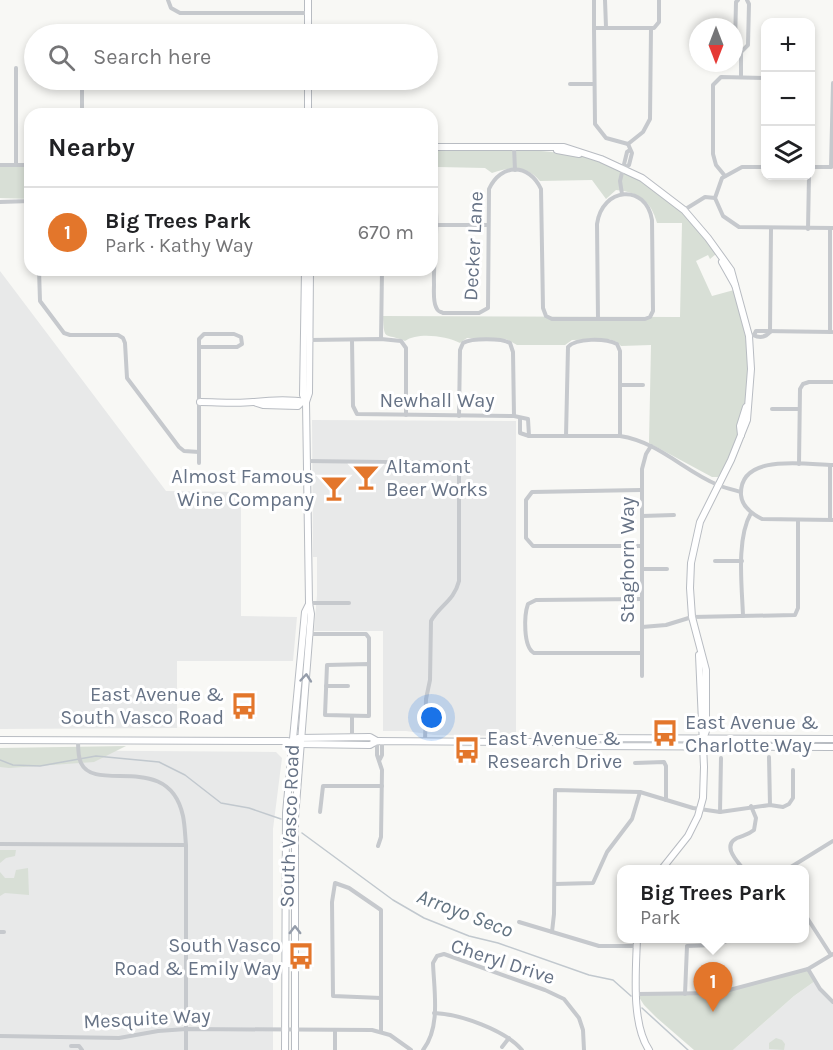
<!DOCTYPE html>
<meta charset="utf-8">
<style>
:root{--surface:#fff;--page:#f6f6f6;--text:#202124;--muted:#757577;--line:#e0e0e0;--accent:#e3762b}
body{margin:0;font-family:Karla,sans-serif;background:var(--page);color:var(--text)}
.controls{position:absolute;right:18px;top:18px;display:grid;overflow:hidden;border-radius:12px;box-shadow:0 3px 9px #0003}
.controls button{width:54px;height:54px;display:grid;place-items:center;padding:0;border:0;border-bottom:2px solid var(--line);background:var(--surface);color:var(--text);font:30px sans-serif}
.compass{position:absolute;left:689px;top:18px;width:54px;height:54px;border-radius:50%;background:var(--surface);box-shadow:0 3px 9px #0003;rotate:180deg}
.you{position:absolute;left:432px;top:718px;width:21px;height:21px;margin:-15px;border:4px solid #fff;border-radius:50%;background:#1a73e8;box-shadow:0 0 0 9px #1a73e833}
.badge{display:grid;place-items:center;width:39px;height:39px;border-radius:50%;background:var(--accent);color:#fff;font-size:20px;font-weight:700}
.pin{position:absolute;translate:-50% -50px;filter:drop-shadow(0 2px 3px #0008)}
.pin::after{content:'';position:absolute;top:32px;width:21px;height:18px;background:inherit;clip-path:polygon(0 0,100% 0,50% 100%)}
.popup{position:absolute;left:617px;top:865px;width:192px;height:78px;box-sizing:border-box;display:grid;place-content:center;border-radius:12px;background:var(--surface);filter:drop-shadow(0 2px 4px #0005);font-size:20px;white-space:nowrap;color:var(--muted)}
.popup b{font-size:22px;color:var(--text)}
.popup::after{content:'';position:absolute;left:50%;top:100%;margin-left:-12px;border:12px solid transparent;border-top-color:var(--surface)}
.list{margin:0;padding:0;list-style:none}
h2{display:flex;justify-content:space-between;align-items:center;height:78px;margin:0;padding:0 24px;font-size:26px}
h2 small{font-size:20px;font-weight:400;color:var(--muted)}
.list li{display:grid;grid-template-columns:39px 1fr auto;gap:18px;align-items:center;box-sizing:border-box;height:90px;padding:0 24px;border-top:2px solid var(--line)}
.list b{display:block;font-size:22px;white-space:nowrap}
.list p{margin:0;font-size:20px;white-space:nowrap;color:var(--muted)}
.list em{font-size:20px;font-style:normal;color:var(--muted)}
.icon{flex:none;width:33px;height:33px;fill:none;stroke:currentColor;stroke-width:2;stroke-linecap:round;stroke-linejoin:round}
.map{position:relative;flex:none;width:833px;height:1050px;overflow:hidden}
.search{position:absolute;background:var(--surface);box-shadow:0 3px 9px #0003;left:24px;top:24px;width:414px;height:66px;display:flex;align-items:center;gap:15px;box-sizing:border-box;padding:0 21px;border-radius:33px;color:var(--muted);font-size:22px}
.panel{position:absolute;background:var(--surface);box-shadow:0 3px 9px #0003;left:24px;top:108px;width:414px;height:168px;border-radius:18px}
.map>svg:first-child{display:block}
</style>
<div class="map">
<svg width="833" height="1050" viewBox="0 0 833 1050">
<rect width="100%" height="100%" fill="#f8f8f5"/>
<g fill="#e8e9e9">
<polygon points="0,271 166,491 241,492 241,616 297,617 293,661 177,661 177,728 0,729"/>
<polygon points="312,420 516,421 516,736 434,735 406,731 383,731 383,631 314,631 317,595 317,557 313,557"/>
<polygon points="0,750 276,752 282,758 273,829 273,1050 0,1050"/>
<polygon points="815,981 833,1001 833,1050 733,1050 794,996"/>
</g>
<g fill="#d8dfd6">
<path d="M432,149C482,149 532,147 581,156C591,158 604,161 613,166C622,170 626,177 637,178L685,214L716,254L710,259L708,255L696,261L712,296L734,290C745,326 753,365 745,403C744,411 740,418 739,426C736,444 729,461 718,477H712L649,443L651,345L621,346L617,342L609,339L572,340L565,345H517L506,339L467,338L460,343C446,336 418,332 405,341C385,332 384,343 383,316L680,317L682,223H657C651,201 639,192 616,190L606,199L592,180L540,181C526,165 510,167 492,173L485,168L438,167L432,171Z"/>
<polygon points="0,167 30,167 30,199 0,198"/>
<polygon points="126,746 94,762 9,768 0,767 0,748"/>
<polygon points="0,850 16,850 15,856 6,858 0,863 0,872 5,878 14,878 16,870 28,868 29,895 5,893 0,896"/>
<polygon points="808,969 815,981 794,996 733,1050 694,1050 657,1018 644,1005 637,994 718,993"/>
<polygon points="776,1038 782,1040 785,1044 784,1050 769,1049 769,1043"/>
</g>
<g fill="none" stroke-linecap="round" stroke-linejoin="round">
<g stroke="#c1c8ce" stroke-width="1.5">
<polyline points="0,760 13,765 40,766 96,756 159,762 185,775 221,803 249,808 281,819"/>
<polyline points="302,833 393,900 424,918 469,936 498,943 589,975 613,980 631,996"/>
<polyline points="642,1008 688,1050"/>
</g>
<defs>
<g id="secondary">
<polyline points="308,34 308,0"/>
<polyline points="308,80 308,114"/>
<polyline points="432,147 564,147 601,159 642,178 684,210 708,238 731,270 749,336 751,369 747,420 731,460 700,522 691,563 690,588 692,617 706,670 706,731 703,739"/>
<polyline points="557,150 579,154"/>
<polyline points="722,262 735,285"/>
<path d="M200,402C217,402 236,404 253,402C272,400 288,399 306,402"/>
<polyline points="254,402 263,405 298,406 302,402"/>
<polyline points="306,402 309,393 310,270"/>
<polyline points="741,435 740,426 746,407"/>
<polyline points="298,738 370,737 377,741"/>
<polyline points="0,740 287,741 300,744 370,745 377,741 524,742 570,742 582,738 833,739"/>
<polyline points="570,742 583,746 833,747"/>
<polyline points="661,870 688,836 698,816 703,798 704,767 699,655"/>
<path d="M637,938C636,971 631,1023 649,1050"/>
<polyline points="285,1050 286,813 305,612 309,604"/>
<polyline points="295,1050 295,818 311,614 309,603 306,402 303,395 305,270"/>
</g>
</defs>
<use href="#secondary" stroke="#b8bcc2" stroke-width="8"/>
<g stroke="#c6c9cd" stroke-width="4">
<polyline points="168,0 171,8 180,13 308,13"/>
<polyline points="594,0 594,28"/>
<polyline points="605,0 606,27"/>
<polyline points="738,0 736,2 735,45 741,52 741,77"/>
<polyline points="651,28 650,119 643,132 628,144 606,138 595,124 594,28 654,28 659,22 659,0"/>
<polyline points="741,52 748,45 749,4 747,0"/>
<polyline points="82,80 82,114"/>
<polyline points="570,84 594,84"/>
<polyline points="514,147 515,170"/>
<polyline points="0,165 30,165"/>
<polyline points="16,165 16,68"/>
<polyline points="766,167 742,167 722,178 715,198 723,216 739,227 833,228"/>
<polyline points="810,167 831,167"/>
<polyline points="831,167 833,83"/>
<polyline points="624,168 629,165 632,153 628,144"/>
<polyline points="725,176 716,165 713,154 713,85 721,77 766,78"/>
<path d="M432,188C441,215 433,255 434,284C434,291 433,301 436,307C438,312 439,311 443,313H479L488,308L489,189C501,163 529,163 541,189L543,308L546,316L552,319H645L650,317L653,311L652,220C646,183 602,187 597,224L598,319"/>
<polyline points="622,194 620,181 627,152 630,150"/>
<polyline points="0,202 30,201"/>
<polyline points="684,210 705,197 715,198"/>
<polyline points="435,225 488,225"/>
<polyline points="830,228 830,332"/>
<polyline points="808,229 809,176"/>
<polyline points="39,270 40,301 64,333 70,335 118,335 123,338 125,343 127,378 179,447 184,451 199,452"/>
<polyline points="116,270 120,270"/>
<polyline points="770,332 771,229"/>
<path d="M753,335C759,338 765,338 770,332"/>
<polyline points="754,335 756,331 764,331 832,332"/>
<polyline points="381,339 382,270"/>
<polyline points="310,340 381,339 401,341 406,348 406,415"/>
<polyline points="352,340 353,406 357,414 514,416 528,419 529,436"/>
<polyline points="620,385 643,385"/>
<polyline points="772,409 799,409"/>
<path d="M459,416L460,350L463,343C471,338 502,338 510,343L513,352L514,416"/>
<path d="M520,418V433L529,436H620C659,442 684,471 718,485C725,488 734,490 741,492"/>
<path d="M566,436L568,347C576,338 605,338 617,344L620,351V436"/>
<path d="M307,461L459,463V581C454,601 440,605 431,621L430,680L426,699L425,742"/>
<polyline points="199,463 199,339 204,334 234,334 241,337 242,344 237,347 200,347"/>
<polyline points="799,464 800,389 803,384 809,382 833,382"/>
<path d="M833,465C807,465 739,452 741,495C742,507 752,514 762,519L833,520"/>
<polyline points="641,490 532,492 526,500 526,538 533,546 642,546"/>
<polyline points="642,516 674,515"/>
<polyline points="830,519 830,465"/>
<polyline points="715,561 742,561"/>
<polyline points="642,569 667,569"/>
<path d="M642,599L536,600L528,604C524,615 523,647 534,653H642"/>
<polyline points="310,603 349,603"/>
<path d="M743,616C742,586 736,539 751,513"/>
<polyline points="642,627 666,625 692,617 795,615 798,608 798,520"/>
<polyline points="309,634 366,634 369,638 369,664"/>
<polygon points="369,664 369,716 325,715 327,665"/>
<polyline points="642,676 642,469 646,454 651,446"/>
<polyline points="326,686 348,686"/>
<polyline points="352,716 352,737"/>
<path d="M78,740C78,748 78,757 81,763C95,794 169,750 183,816C185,826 185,835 186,845V1050"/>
<polyline points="377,742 377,755 382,770 381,837 378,846"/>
<polyline points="769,757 770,805"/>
<polyline points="380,759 382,755 382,741"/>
<polyline points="635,763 664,762 666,766 666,800"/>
<polyline points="320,812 323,786 382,786"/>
<polyline points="720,812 721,758"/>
<polyline points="0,844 185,845"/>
<path d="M744,870C738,862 721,846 737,838C744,835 748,835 754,830L756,818L751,806"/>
<polyline points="786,870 833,841"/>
<polygon points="335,883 349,888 381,910 381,998 333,996 332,902"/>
<polyline points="555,884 593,883 607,852 632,819 640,792"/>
<polyline points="804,913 831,955"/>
<polyline points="519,922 599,946 637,946"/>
<polyline points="0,932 4,932"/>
<polyline points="552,932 554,914 555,790 640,792 693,808 720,812 770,805 783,807 789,804 793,798 793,770"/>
<polyline points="808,969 820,989 833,1002"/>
<polyline points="637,994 718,993 808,969 833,954"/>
<polyline points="685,994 687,946 714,945 736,938"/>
<polyline points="381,998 381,1032"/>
<path d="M434,1013C460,1014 505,1030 522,1050"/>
<polyline points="335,1031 335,1050"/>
<polyline points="0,1036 119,1038 158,1031 186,1029 372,1030 390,1035 411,1050"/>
<polyline points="71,1046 79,1046 82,1050"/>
<polyline points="502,1047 509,1038"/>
<path d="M423,1050C441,1027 434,991 433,963L437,956L444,954L545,990L564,999L579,1018L583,1030L584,1050"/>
</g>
<use href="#secondary" stroke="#fff" stroke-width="6"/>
</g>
<defs><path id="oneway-chevron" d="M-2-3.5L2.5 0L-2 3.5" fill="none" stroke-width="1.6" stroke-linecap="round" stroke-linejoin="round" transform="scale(1.5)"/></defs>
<g stroke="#959daa">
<use href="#oneway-chevron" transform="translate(306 678) rotate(-85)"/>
<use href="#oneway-chevron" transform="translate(295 930) rotate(-90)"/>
</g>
<defs>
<symbol id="bar-bare" viewBox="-9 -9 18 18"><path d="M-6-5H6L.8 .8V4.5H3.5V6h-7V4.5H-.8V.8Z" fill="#e3762b" stroke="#fff" stroke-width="2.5" paint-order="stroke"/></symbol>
<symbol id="bus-bare" viewBox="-9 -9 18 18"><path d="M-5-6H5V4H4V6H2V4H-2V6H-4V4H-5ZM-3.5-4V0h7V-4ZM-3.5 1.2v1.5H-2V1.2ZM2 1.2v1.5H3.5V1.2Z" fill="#e3762b" stroke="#fff" stroke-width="2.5" paint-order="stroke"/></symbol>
</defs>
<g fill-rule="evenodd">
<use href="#bar-bare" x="347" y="458" width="38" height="38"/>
<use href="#bar-bare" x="315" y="469" width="38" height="38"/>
<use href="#bus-bare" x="225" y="687" width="38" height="38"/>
<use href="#bus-bare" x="646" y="714" width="38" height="38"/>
<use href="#bus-bare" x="448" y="731" width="38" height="38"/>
<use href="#bus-bare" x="282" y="937" width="38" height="38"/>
</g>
<g text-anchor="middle" stroke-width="6" stroke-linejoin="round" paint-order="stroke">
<g font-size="20" fill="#677386" stroke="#fff">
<text transform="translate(473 246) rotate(-87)" y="7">Decker Lane</text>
<text x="437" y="407">Newhall Way</text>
<text transform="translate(627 560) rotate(-90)" y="7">Staghorn Way</text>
<text transform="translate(289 826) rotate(-88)" y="7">South Vasco Road</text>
<text transform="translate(503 961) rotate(18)" y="7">Cheryl Drive</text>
<text transform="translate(147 1018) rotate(-3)" y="7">Mesquite Way</text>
</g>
<g font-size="20" fill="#677386" stroke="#fff" text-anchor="start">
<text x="386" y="473">Altamont<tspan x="386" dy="23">Beer Works</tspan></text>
<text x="314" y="483" text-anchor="end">Almost Famous<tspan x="314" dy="23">Wine Company</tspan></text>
<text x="224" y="701" text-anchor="end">East Avenue &amp;<tspan x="224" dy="23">South Vasco Road</tspan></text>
<text x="685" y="729">East Avenue &amp;<tspan x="685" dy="23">Charlotte Way</tspan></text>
<text x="487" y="745">East Avenue &amp;<tspan x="487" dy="23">Research Drive</tspan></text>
<text x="281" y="952" text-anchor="end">South Vasco<tspan x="281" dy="23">Road &amp; Emily Way</tspan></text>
</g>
<g font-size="21" font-style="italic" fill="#637482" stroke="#fff">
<text transform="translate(465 913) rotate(21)" y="7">Arroyo Seco</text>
</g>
</g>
</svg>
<div class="controls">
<button>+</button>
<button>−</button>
<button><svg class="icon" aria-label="layers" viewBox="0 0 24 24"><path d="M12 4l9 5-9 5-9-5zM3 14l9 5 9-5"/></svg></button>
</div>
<svg class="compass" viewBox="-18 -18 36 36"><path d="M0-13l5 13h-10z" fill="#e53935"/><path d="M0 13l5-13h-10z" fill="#757577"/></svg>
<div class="you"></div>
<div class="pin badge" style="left:713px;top:1012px">1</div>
<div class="popup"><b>Big Trees Park</b>Park</div>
<div class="search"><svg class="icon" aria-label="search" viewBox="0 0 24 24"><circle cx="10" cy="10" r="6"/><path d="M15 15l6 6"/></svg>Search here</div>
<section class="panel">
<h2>Nearby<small></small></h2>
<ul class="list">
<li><span class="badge">1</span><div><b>Big Trees Park</b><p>Park · Kathy Way</p></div><em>670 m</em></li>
</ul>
</section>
</div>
